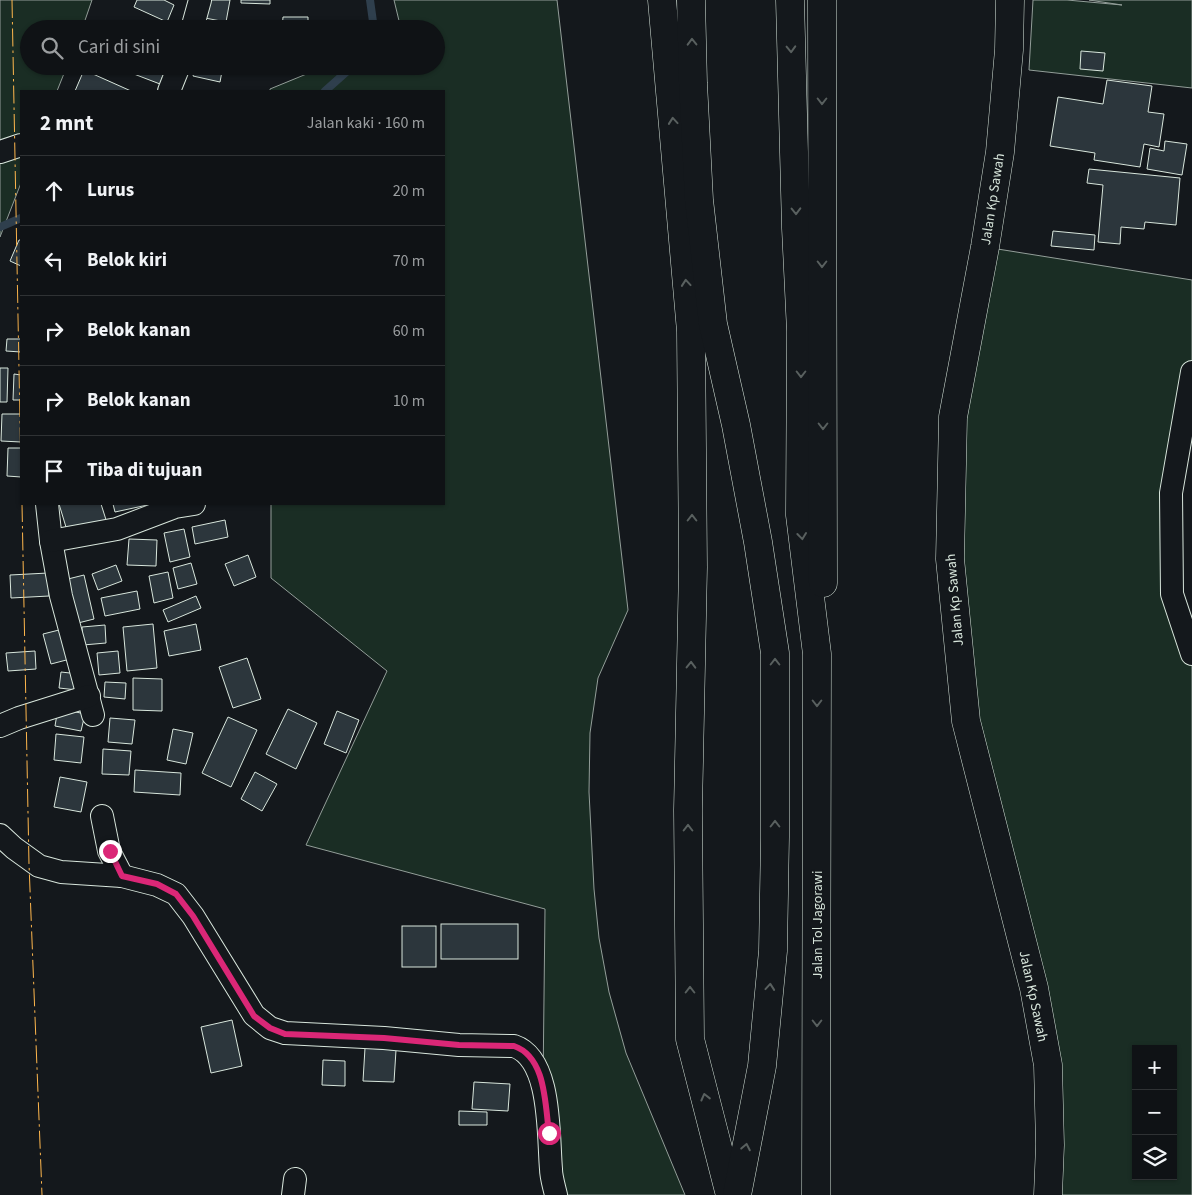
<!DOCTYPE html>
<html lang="id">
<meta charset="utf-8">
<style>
:root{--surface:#0f1215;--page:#181b1e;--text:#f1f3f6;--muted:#9b9ea0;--line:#2f3234}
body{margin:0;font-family:"Source Sans 3",sans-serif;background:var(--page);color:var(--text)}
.controls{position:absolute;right:15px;bottom:15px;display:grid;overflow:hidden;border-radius:0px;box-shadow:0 1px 4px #0004}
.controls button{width:45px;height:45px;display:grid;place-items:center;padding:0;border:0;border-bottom:1px solid var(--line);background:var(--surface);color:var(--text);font:25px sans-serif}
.stop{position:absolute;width:15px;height:15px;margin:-11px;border:4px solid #db2777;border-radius:50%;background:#fff}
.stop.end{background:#db2777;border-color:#fff;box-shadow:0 1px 5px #0008}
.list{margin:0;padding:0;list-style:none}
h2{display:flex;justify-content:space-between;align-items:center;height:65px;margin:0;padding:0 20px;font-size:21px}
h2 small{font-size:16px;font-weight:400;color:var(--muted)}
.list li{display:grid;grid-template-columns:32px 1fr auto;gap:15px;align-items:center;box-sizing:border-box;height:70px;padding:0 20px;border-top:1px solid var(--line)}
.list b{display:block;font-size:19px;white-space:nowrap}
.list em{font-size:16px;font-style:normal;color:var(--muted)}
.icon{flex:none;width:28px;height:28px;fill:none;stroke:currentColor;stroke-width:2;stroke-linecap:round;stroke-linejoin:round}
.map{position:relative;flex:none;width:1192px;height:1195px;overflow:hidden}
.search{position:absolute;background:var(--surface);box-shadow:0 1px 4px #0004;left:20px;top:20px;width:425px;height:55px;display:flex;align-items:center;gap:12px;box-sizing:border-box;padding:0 18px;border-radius:28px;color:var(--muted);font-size:19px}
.panel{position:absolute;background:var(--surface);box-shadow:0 1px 4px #0004;left:20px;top:90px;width:425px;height:415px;border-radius:0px}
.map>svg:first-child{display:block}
</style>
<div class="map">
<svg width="1192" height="1195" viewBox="0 0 1192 1195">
<rect width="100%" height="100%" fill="#14181c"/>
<g fill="#1a2d24" stroke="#939e99" fill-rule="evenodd">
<polygon points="0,0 92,0 82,29 29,29 29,66 67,66 57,91 21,91 21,183 0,237"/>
<polygon points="394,0 557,0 628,610 598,678 590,733 589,792 594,889 599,938 609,992 626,1053 685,1195 556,1195 543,1087 545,909 306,845 387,671 271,578 271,504 444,504 444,91 270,91 270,89 326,66 436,66 436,29 401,29"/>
<polygon points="1033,0 1067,0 1122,5 1089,0 1192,0 1192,88 1029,70"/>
<path d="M985,247L1192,280V372L1172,594L1192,654V1195H1048V1063L966,721L950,559ZM1136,1049H1173V1176H1136Z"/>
</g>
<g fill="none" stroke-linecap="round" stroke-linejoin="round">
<g stroke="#2f3f4d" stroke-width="8">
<polyline points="370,0 374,29"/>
<polyline points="325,91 353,66"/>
<polyline points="0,227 21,218"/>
</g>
</g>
<g fill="#2c363c" stroke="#d8e6dc">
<polygon points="137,0 164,0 174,5 167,22 134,7"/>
<polygon points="209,0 230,0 226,22 205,18"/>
<polygon points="241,0 270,0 270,4 241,3"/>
<polygon points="283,17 308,17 308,29 282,29"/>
<polygon points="136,23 162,29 135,29"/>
<polygon points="1081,51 1105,53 1103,71 1080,69"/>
<polygon points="113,66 166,66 160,84"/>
<polygon points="196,66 223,66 220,82 193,76"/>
<polygon points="242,66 270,66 270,73 241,72"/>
<polygon points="84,70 131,91 75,91"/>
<polygon points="1107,80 1152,86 1148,112 1164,114 1159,147 1144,144 1140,167 1094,160 1095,153 1050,146 1058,97 1103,104"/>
<polygon points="1165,141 1187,144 1182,175 1147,169 1150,148 1164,151"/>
<polygon points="1089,169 1180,178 1176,225 1145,222 1144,229 1121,227 1120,244 1098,242 1103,185 1087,183"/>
<polygon points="1053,231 1095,235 1094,250 1051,246"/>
<polygon points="19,240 21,240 21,266 10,261"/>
<polygon points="7,339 21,339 21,352 6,351"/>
<polygon points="0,368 8,368 7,402 0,402"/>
<polygon points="14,374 21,375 21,400 13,400"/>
<polygon points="2,414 21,414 21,442 1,441"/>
<polygon points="8,448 21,448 21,477 7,476"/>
<polygon points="59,504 101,504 108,526 69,537"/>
<polygon points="113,504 152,504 115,512"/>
<polygon points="225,520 228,537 195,544 192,527"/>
<polygon points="184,529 190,557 170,562 164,533"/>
<polygon points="129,539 157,540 156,566 127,565"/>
<polygon points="248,555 256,577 234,586 225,564"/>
<polygon points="191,563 197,584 178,589 173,568"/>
<polygon points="116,565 122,581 98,590 92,574"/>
<polygon points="168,572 173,598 154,603 149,576"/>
<polygon points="48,573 49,596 11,598 10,575"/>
<polygon points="84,575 94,619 74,624 64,580"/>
<polygon points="137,591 140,609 105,616 101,598"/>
<polygon points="196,596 201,608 168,622 163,610"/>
<polygon points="153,624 157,668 127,671 123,627"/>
<polygon points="196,624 201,650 169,656 164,631"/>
<polygon points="105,625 106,643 83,645 82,627"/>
<polygon points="67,628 74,658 51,664 43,634"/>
<polygon points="35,651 36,669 8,671 6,653"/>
<polygon points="118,651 120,673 99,675 97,653"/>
<polygon points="247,658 261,699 233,708 219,667"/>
<polygon points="61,672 79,674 77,690 59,688"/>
<polygon points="133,678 162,679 162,711 133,710"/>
<polygon points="105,682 126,683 125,699 104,697"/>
<polygon points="58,708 85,714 81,731 55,726"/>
<polygon points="288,709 317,723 296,769 266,754"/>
<polygon points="337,711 359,720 346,753 324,744"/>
<polygon points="228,717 257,730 231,787 202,773"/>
<polygon points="110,718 135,720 132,744 108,742"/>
<polygon points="173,729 193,733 186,764 167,760"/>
<polygon points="56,734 84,737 81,763 54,760"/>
<polygon points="103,749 131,751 129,775 102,774"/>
<polygon points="135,770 181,773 180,795 134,792"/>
<polygon points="255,772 277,784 262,811 241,799"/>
<polygon points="60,777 87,782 81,812 54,807"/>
<rect x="441" y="924" width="77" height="35"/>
<rect x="402" y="926" width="34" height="41"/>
<polygon points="232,1020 242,1066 211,1073 201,1027"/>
<polygon points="365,1048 396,1050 394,1082 363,1081"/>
<polygon points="323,1060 345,1061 345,1086 322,1085"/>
<polygon points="474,1082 510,1084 508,1111 472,1109"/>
<polygon points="459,1111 487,1112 487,1125 459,1125"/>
</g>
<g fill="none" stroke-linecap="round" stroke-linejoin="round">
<defs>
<g id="street">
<polyline points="192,29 200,0"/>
<polyline points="169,91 179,66"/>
<polyline points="0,152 21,145"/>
<polyline points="1192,372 1171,493 1172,594 1192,654"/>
<polyline points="47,504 51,541 61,596 93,715"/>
<polyline points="51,541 117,529 175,507 194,504"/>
<polyline points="0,726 19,718 89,696"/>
<polyline points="102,816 109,851 122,876"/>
<path d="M0,835L14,848L39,866L61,872L122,876L157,885L176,894L193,916L254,1015L270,1028L285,1033L384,1038L459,1045L514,1046C552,1059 548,1135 551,1169C551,1177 554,1186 556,1195"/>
<polyline points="293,1195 295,1179"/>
</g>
<polyline id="secondary" points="1010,0 1009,50 1000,152 985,247 953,417 950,559 966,721 1034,988 1048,1065 1050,1145 1048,1195"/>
<g id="highway">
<polyline points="662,0 691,331 693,567 688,810 690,1039 730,1195"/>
<polyline points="691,0 693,83 699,200 713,324 736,425 758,542 775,653 775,837 773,951 762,1066 737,1195"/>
<polyline points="790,0 796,228 801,331 800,515 817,654 816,1195"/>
<polyline points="822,0 823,583"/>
</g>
</defs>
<use href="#street" stroke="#d8e6dc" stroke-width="24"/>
<use href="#secondary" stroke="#d8e6dc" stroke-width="29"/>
<use href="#highway" stroke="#d8e6dc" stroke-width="29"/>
<use href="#street" stroke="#14181c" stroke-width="22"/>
<use href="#secondary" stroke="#14181c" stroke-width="28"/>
<use href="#highway" stroke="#14181c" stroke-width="28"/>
<g stroke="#ffb74d" stroke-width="1" stroke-dasharray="18 4 2.5 4" stroke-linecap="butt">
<polyline points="12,0 21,474"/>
<polyline points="22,504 29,864 42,1195"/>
</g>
</g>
<defs><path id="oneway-chevron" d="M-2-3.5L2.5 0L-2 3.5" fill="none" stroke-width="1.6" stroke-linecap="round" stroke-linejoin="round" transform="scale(1.25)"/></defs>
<g stroke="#59605f">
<use href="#oneway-chevron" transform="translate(692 42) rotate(-91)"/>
<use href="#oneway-chevron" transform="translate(791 49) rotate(88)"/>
<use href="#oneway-chevron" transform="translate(822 101) rotate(90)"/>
<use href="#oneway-chevron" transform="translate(673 121) rotate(-95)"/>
<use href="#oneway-chevron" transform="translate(796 211) rotate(89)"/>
<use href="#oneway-chevron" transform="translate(822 264) rotate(90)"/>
<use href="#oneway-chevron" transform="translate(686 283) rotate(-95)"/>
<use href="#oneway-chevron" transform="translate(801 374) rotate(90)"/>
<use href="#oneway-chevron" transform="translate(823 426) rotate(90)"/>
<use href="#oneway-chevron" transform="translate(692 518) rotate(-90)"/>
<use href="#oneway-chevron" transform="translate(802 536) rotate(83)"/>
<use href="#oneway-chevron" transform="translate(775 662) rotate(-90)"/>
<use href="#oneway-chevron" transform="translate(691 665) rotate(-89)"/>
<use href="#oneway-chevron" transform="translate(817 703) rotate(90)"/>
<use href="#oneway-chevron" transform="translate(775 824) rotate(-90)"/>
<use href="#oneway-chevron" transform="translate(688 828) rotate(-90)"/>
<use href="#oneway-chevron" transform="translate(770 987) rotate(-85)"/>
<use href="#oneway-chevron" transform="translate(690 990) rotate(-90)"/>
<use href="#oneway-chevron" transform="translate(817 1023) rotate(90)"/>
<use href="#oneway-chevron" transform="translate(705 1097) rotate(-104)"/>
<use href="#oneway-chevron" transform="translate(746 1147) rotate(-79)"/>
</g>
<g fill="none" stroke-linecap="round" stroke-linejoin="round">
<path stroke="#db2777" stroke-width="6" d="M110,851L122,876L157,884L176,894L193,916L254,1016L270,1028L285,1034L384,1038L459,1045L514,1046C546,1057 545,1104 549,1133"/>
</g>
<g text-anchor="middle" stroke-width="4" stroke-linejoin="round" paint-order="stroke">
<g font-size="14" fill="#d8e6dc" stroke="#14181c">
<text transform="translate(992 199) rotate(-81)" y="5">Jalan Kp Sawah</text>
<text transform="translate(954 600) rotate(-95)" y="5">Jalan Kp Sawah</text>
<text transform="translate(817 925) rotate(-90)" y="5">Jalan Tol Jagorawi</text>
<text transform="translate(1034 996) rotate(78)" y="5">Jalan Kp Sawah</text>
</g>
</g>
</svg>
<div class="controls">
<button>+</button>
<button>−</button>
<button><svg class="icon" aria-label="layers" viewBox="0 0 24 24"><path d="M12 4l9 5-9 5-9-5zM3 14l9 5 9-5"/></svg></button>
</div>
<div class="stop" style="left:549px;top:1133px"></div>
<div class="stop end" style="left:110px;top:851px"></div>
<div class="search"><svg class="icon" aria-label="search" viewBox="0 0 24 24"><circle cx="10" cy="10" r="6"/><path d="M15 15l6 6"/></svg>Cari di sini</div>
<section class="panel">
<h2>2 mnt<small>Jalan kaki · 160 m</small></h2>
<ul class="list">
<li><svg class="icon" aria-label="ahead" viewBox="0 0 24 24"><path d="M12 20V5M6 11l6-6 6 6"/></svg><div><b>Lurus</b></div><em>20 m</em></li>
<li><svg class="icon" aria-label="left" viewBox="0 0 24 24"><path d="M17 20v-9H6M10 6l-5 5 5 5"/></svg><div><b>Belok kiri</b></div><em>70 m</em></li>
<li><svg class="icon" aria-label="right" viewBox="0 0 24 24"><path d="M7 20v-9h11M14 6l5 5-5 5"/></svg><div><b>Belok kanan</b></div><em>60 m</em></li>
<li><svg class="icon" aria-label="right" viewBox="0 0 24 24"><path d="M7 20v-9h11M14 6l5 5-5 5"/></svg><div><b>Belok kanan</b></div><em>10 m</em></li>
<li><svg class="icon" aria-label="arrive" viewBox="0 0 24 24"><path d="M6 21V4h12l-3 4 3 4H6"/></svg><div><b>Tiba di tujuan</b></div></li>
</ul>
</section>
</div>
